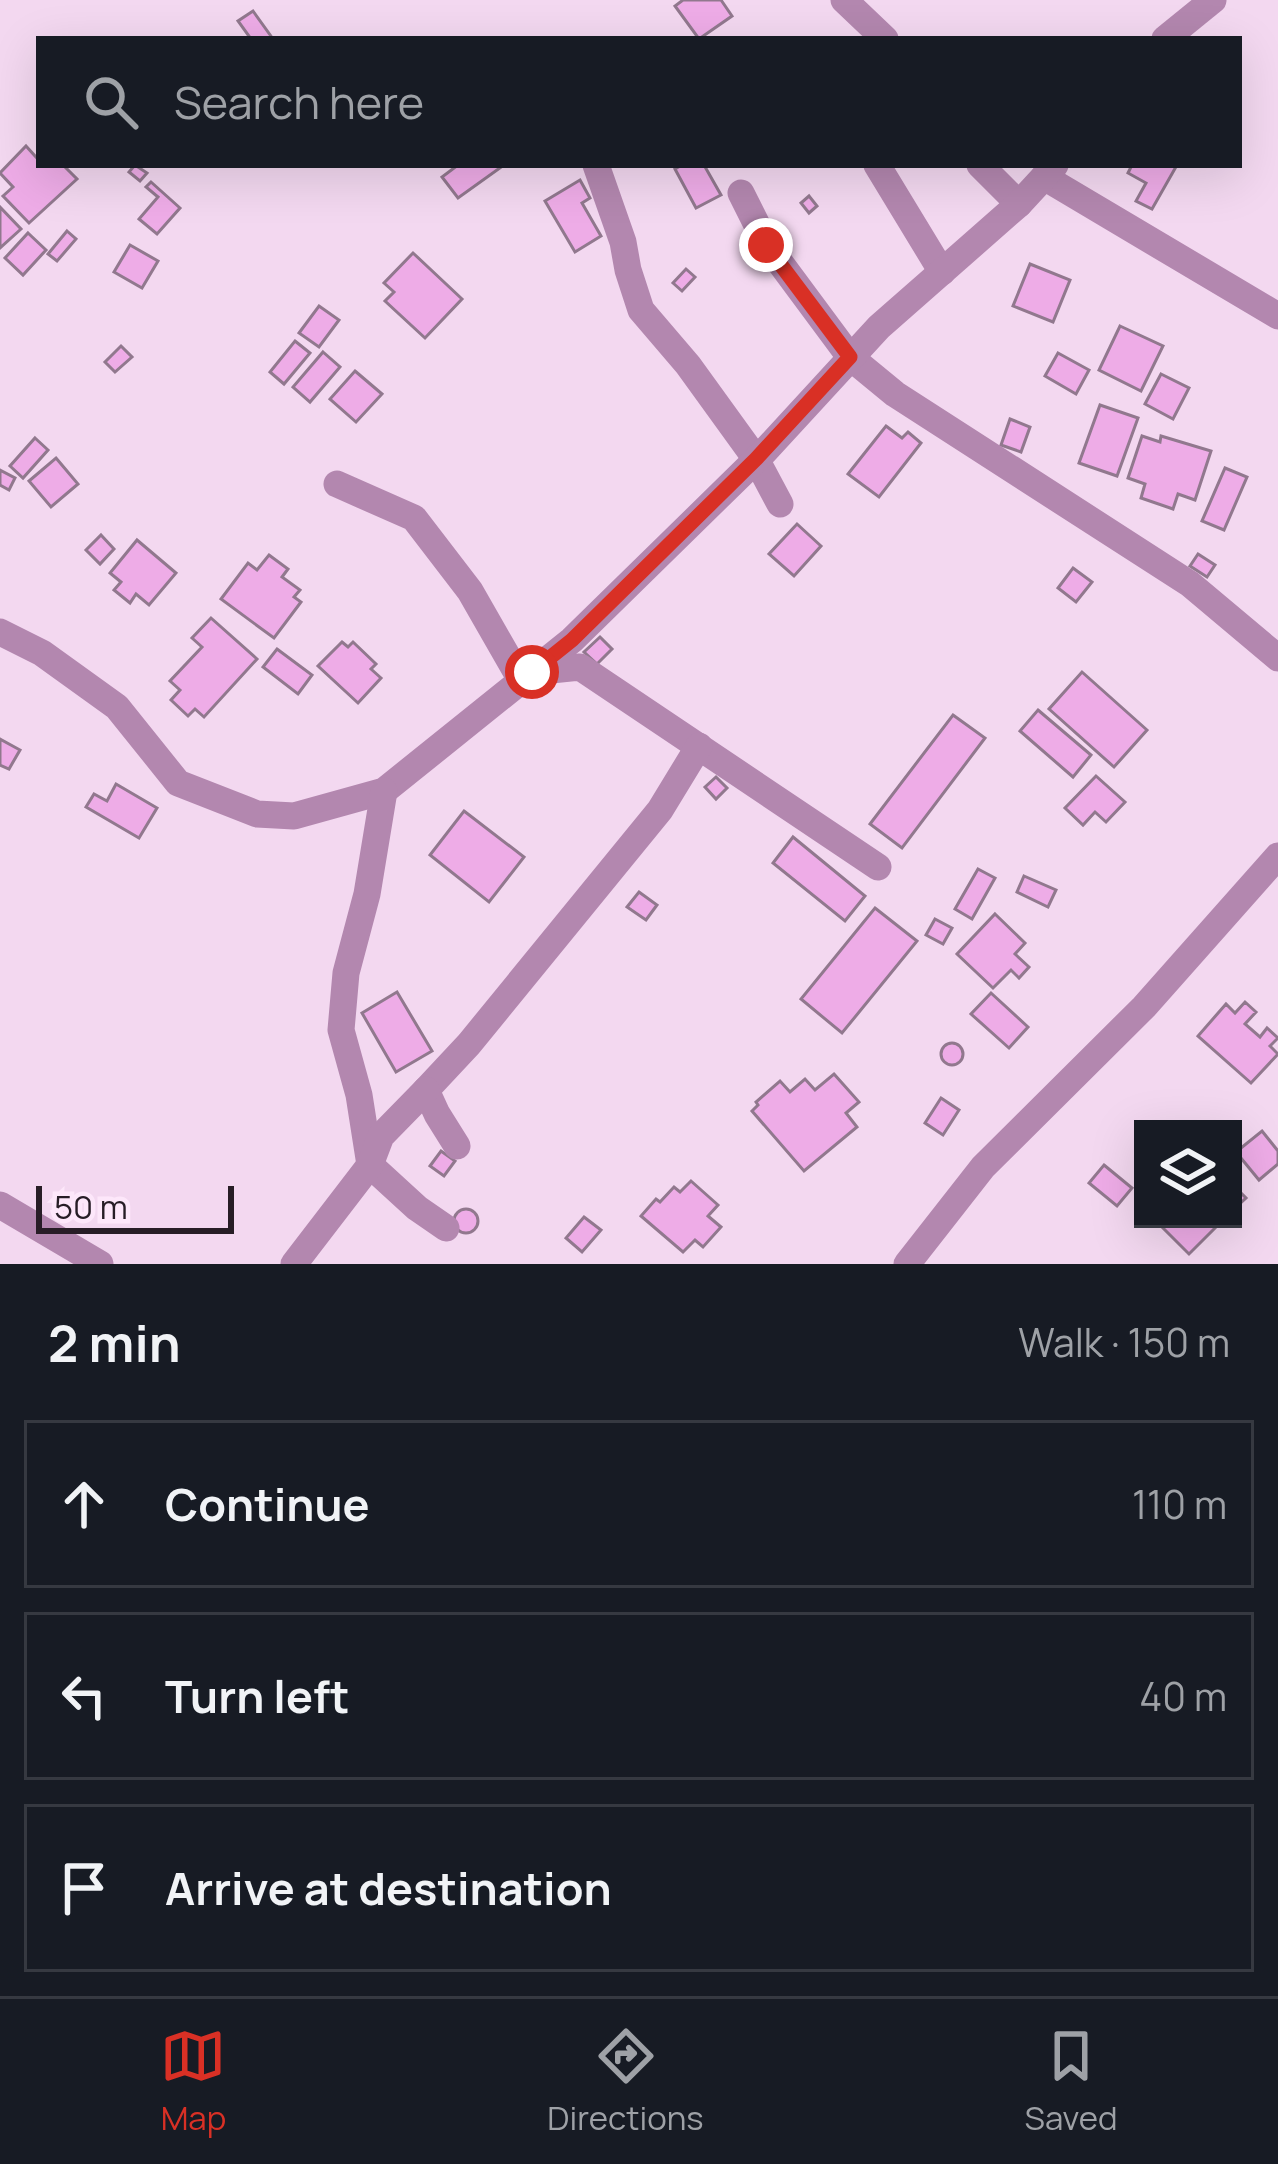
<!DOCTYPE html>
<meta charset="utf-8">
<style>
:root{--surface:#171b24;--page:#20242c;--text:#f1f3f6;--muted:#9ea1a6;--line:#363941;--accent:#d93025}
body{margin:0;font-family:Manrope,sans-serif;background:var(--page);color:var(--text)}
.controls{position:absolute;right:36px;bottom:36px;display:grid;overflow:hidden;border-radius:0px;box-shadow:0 12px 48px #0002}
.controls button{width:108px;height:108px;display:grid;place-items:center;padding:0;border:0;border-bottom:3px solid var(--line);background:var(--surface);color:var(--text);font:60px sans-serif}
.scale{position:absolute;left:36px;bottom:30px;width:198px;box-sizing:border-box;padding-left:12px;border:6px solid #271d26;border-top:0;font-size:33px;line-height:42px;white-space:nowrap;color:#271d26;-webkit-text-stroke:9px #fde7fa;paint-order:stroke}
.stop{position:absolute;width:36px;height:36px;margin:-27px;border:9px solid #d93025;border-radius:50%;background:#fff}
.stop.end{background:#d93025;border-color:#fff;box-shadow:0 3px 12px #0008}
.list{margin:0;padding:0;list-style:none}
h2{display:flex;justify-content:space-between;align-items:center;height:156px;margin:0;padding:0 48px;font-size:51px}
h2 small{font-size:39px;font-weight:400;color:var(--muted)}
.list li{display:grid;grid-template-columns:78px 1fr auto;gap:36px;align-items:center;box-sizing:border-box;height:168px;margin:0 24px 24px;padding:0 24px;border:3px solid var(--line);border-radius:0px}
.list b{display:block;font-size:45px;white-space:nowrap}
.list em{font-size:39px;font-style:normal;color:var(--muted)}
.icon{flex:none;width:66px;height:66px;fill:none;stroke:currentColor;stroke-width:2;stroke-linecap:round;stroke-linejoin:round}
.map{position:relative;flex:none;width:1278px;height:1264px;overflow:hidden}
.search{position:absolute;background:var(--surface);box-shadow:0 12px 48px #0002;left:36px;right:36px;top:36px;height:132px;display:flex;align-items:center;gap:30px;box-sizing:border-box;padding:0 42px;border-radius:0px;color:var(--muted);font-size:45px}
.sheet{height:732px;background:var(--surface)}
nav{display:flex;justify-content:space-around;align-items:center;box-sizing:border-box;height:168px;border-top:3px solid var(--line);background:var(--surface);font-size:33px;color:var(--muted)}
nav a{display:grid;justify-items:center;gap:6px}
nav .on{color:var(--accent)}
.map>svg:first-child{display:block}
</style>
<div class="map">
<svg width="1278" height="1264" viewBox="0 0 1278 1264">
<rect width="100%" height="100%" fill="#f3d8f0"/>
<g fill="#eeace7" stroke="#91788e" stroke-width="3">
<polygon points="683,0 721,0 732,16 699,39 675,6"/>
<polygon points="253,11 273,39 251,39 238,21"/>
<polygon points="26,146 36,157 39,154 39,165 63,165 77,179 29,223 3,196 13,187 0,173"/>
<polygon points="135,165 147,173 140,181 129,172"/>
<polygon points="458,165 504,165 458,198 442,177"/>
<polygon points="682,165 704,165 721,195 696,208 675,169"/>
<polygon points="1132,165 1177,165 1152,209 1136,201 1146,183 1128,173"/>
<polygon points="580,180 590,198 582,203 601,236 575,252 545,201"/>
<polygon points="151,182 180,208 157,234 139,219 158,197 146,187"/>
<polygon points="809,196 817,206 809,213 801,203"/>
<polygon points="0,207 21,229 0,248"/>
<polygon points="67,231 76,239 57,261 48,254"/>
<polygon points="28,233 46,250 23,275 5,258"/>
<polygon points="130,245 158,261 142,288 114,272"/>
<polygon points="413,253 462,299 425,338 385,301 394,292 384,283"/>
<polygon points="1030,264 1070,280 1053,322 1013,306"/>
<polygon points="686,269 695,277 682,291 673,283"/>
<polygon points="319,306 339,320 319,347 299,333"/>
<polygon points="1120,326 1163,346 1141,391 1099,370"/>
<polygon points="295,341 310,353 284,384 270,372"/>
<polygon points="121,346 132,357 115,372 105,362"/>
<polygon points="323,352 340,367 310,402 293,387"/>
<polygon points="1058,353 1089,370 1076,394 1045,376"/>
<polygon points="355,371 382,394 356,422 330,399"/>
<polygon points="1161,374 1189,388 1173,419 1145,404"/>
<polygon points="1100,405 1138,418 1117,476 1079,463"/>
<polygon points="1010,419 1030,427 1021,452 1001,445"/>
<polygon points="886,426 902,438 908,432 921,443 879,497 848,474"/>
<polygon points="1142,436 1160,442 1161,436 1211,451 1195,500 1178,494 1173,509 1141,498 1145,484 1128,478"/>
<polygon points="35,438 48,450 23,478 10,466"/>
<polygon points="56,458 78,484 51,507 29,481"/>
<polygon points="1225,468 1247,477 1224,530 1202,521"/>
<polygon points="0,470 15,478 9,490 0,485"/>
<polygon points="797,524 821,546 794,576 769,554"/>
<polygon points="101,535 114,549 100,564 86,550"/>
<polygon points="137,540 176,573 149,605 136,594 130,603 114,590 121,582 110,573"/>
<polygon points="1198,554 1215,565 1207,577 1190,566"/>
<polygon points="269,555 288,569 282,577 300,590 294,597 301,602 274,638 221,599 248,563 257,570"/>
<polygon points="1073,568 1092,582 1076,602 1058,588"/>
<polygon points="211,618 257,659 204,717 195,709 188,716 171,700 180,690 170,681 202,647 192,638"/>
<polygon points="600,637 612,649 597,664 584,652"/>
<polygon points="342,642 348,647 353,642 376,664 371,669 381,678 358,703 318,666"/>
<polygon points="277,649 312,675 298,694 263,667"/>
<polygon points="1082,672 1147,730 1114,767 1049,709"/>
<polygon points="1038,710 1091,755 1073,777 1020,731"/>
<polygon points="953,715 985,738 902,848 870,824"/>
<polygon points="0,739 20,750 9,769 0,765"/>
<polygon points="1096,776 1125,802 1106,822 1095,812 1083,825 1065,808"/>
<polygon points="716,777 727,788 716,799 705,787"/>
<polygon points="116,784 157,808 139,838 86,807 94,794 107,801"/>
<polygon points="464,811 524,857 489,902 430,855"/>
<polygon points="793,837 865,896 845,921 773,863"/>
<polygon points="978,869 995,878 972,919 955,909"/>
<polygon points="1024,876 1056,890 1048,907 1017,892"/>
<polygon points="639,892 657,905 646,920 627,907"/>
<polygon points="875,908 917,941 842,1033 801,999"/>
<polygon points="995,914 1025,943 1015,954 1029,967 1019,978 1011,970 993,988 957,954"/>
<polygon points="935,919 952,928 943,944 926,935"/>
<polygon points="397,992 432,1051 396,1072 362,1013"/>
<polygon points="991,993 1028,1027 1009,1048 971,1014"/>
<polygon points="1245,1002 1256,1012 1245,1024 1260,1037 1267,1028 1278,1038 1270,1046 1278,1054 1251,1083 1198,1036 1226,1004 1235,1013"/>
<circle cx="952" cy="1054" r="11"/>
<polygon points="834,1074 859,1102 846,1113 857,1127 804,1171 752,1111 758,1105 756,1102 780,1081 790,1092 805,1079 815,1090"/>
<polygon points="941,1098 959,1110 943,1135 925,1123"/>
<polygon points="1262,1131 1278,1151 1278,1164 1259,1180 1236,1152"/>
<polygon points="441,1151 455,1161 444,1176 430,1166"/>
<polygon points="1104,1165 1132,1188 1117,1206 1089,1183"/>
<polygon points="691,1181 718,1205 708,1216 721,1227 703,1247 695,1240 683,1252 641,1216 656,1199 660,1202 674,1187 680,1192"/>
<polygon points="1233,1185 1246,1198 1233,1210"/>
<circle cx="466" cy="1221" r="12"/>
<polygon points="584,1217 601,1230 582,1252 566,1238"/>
<polygon points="1154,1219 1224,1219 1189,1254"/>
</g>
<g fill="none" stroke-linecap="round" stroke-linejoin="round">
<g stroke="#b387af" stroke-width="27">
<polyline points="844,0 885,39"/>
<polyline points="1165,39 1213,0"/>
<polyline points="596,165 623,242 628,270 641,310 688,365 756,459 780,504"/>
<polyline points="877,165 942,272"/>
<polyline points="980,165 1019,204"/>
<polyline points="1044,177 1278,316"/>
<polyline points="741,193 767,245 850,357 895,394 1190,584 1278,658"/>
<polyline points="337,484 414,518 470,591 521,680"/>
<polyline points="0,632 42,653 117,707 178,783 257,814 294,816 384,791 572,640 764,452 879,327 1019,204 1055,165"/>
<polyline points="532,672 580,667 878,867"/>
<polyline points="384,791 367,894 346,973 341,1030 359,1095 370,1165 417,1208 446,1228"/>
<polyline points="457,1146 437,1114 426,1090 469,1044 660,810 699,746"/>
<polyline points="0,1205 100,1264"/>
<polyline points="294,1264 370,1165 381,1136 426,1090"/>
<polyline points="907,1264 983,1167 1144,1007 1278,856"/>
</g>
</g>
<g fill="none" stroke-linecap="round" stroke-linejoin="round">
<polyline stroke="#d93025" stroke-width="15" points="532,672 572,640 756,459 850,357 766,245"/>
</g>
</svg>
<div class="controls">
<button><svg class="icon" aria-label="layers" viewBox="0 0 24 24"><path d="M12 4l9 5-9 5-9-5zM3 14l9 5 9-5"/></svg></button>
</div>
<div class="scale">50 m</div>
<div class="stop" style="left:532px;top:672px"></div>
<div class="stop end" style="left:766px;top:245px"></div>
<div class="search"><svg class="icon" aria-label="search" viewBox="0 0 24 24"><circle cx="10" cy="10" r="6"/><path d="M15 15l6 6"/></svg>Search here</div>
</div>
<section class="sheet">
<h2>2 min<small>Walk · 150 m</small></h2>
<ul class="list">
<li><svg class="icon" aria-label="ahead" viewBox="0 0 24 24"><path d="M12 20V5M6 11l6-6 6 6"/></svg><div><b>Continue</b></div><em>110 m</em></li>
<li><svg class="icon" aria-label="left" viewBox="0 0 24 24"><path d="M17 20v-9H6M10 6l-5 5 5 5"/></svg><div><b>Turn left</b></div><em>40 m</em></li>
<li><svg class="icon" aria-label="arrive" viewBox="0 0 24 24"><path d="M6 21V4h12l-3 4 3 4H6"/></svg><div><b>Arrive at destination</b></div></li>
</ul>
</section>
<nav>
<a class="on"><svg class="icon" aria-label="map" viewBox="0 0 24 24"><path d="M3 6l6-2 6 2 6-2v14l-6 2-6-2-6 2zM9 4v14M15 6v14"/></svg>Map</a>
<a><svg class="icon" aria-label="directions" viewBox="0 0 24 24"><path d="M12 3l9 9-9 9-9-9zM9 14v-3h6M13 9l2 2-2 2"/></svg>Directions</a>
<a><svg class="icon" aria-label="saved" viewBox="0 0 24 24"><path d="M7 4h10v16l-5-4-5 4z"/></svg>Saved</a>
</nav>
